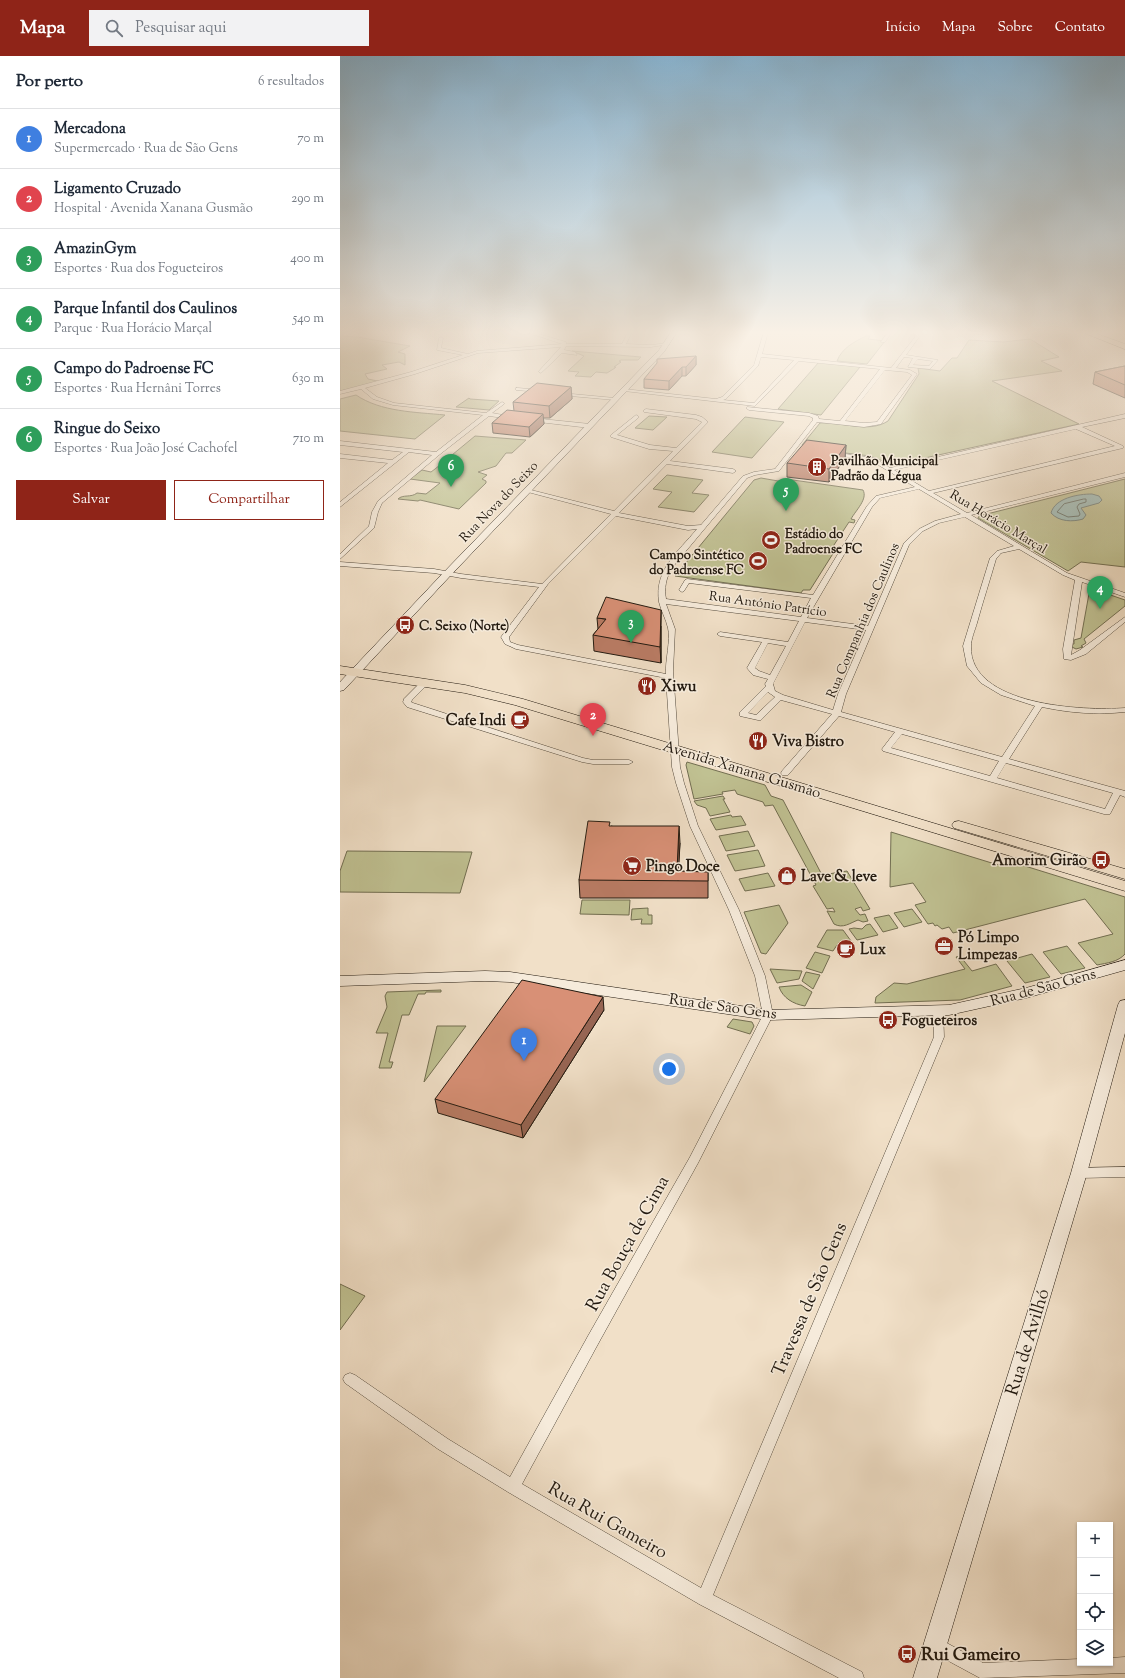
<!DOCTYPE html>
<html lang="pt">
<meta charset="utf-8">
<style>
:root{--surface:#fff;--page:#f2f2f3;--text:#1f2937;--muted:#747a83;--line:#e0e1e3;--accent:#8f2418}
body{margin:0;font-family:"Sorts Mill Goudy",serif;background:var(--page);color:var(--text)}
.controls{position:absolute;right:12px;bottom:12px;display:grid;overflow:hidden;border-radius:0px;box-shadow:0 1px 3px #0004}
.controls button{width:36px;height:36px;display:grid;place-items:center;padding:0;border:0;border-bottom:1px solid var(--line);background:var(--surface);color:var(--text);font:20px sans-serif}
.you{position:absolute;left:329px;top:1013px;width:14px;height:14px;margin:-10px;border:3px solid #fff;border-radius:50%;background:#1a73e8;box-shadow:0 0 0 6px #1a73e833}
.badge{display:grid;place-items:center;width:26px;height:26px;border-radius:50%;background:var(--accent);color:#fff;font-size:13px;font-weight:700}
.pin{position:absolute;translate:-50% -33px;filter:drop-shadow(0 1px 2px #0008)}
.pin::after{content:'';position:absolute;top:21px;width:14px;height:12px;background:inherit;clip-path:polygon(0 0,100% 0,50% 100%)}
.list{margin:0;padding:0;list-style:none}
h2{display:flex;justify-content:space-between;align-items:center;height:52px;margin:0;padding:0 16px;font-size:17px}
h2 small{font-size:13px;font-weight:400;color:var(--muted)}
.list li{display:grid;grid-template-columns:26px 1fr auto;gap:12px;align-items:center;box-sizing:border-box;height:60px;padding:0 16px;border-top:1px solid var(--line)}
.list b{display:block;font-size:15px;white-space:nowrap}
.list p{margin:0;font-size:13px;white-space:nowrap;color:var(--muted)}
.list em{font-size:13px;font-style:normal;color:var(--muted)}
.actions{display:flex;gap:8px;padding:12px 16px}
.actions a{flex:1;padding:9px 0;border:1px solid var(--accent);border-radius:0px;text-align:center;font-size:14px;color:var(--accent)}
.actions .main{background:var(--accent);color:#fff}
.icon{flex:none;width:22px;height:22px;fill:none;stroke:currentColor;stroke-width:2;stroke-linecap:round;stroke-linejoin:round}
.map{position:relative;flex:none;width:785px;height:1622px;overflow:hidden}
header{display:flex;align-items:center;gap:24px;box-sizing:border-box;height:56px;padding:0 20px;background:var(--accent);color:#fff}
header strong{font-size:19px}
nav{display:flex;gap:22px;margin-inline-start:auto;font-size:14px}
.search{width:280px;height:36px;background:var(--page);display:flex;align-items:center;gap:10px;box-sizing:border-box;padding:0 14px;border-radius:0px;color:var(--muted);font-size:15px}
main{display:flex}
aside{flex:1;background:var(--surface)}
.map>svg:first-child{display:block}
</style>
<header>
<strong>Mapa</strong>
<div class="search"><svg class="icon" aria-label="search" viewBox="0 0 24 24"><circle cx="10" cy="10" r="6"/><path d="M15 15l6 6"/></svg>Pesquisar aqui</div>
<nav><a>Início</a><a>Mapa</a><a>Sobre</a><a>Contato</a></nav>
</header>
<main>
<aside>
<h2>Por perto<small>6 resultados</small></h2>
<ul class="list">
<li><span class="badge" style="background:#3f7fe0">1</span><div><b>Mercadona</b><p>Supermercado · Rua de São Gens</p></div><em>70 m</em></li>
<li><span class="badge" style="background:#e0444e">2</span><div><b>Ligamento Cruzado</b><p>Hospital · Avenida Xanana Gusmão</p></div><em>290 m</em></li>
<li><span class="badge" style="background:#2e9e5b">3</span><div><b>AmazinGym</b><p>Esportes · Rua dos Fogueteiros</p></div><em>400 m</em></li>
<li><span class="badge" style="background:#2e9e5b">4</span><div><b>Parque Infantil dos Caulinos</b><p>Parque · Rua Horácio Marçal</p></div><em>540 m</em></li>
<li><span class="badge" style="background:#2e9e5b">5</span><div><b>Campo do Padroense FC</b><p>Esportes · Rua Hernâni Torres</p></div><em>630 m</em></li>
<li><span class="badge" style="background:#2e9e5b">6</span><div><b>Ringue do Seixo</b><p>Esportes · Rua João José Cachofel</p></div><em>710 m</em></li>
</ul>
<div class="actions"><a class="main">Salvar</a><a>Compartilhar</a></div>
</aside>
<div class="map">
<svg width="785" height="1622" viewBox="0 0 785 1622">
<rect width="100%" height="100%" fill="#f1e0c8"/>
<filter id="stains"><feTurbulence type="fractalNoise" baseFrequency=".005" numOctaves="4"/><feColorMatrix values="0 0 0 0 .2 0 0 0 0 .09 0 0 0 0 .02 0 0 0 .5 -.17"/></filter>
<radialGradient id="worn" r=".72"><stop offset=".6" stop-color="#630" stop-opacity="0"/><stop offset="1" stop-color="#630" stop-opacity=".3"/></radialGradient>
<g fill="#c0c192" stroke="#726e51">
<polygon points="0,280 17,281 70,290 58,296 65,298 65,309 59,306 42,309 47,313 25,318 28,323 42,326 0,335"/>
<path d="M526,280H530L528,283L545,285L527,308L497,305C502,292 514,286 526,280Z"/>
<path d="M690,283L719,301L701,305L722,315L652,325L739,368L553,409L530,400L465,392L462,389L480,367C501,365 528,378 548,365L579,318L578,312L600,315L612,302H617L629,284L663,286Z"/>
<polygon points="232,295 301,301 298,304 281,304 279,305 281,306 274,311 276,311 275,312 267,317 256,316 251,321 235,320 239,316 228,315 244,300"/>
<polygon points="479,306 520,311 481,359 438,353"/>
<path d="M16,339C41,356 75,356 105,359L75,383L0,375V343Z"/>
<polygon points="129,342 130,343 159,345 149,354 116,351"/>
<polygon points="309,360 327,361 313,374 295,372"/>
<polygon points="405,361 444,366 412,402 372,396"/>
<path d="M135,380L186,384L172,397H166L156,410L138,416L147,419L142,423L146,425V427L119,453L80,444L78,445L58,443C63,438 71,442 77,437L86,438L100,427L70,423L82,414L91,416L95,413Z"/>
<polygon points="327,419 363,424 352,437 369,439 354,456 318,451 332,436 313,433"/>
<path d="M421,422L444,426L446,423L523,434C528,443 516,454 511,463L515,464L514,467L509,466L490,495L494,496L470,534H463L461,537L335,520L414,424Z"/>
<polygon points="785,423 785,511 741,506 728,515 638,462 639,460"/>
<polygon points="750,532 785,544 785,550 744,583 746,587 741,590 743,591 736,593 732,591 732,588 734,588 734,584 741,582"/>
<path d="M347,706L425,729L431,740L443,744L482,819L507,815L530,853L523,855L521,851L515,853L520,859L525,858L528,865L523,866L518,864C510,867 503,873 494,868L487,855L495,856L493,852L487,853L473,830L476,829L433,749L425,750L423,746L397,738L395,734L382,736L383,738L354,743L346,709Z"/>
<polygon points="383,740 385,743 383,743 390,756 370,760 366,752 357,749 354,745"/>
<polygon points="391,759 392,761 401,760 406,769 376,774 370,763"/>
<polygon points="408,775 415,790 386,795 379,780"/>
<path d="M551,776L655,808L660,809L672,806L785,841V898C778,906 767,907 757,909L738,887L773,878L745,843L613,877L609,871L602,873L597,869L595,870L593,867L588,868L575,849L586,846L573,827L550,831Z"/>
<polygon points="418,794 425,810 395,815 387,799"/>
<polygon points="7,795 132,796 120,837 0,836 0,815"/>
<polygon points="428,817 435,830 405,835 399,823"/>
<polygon points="242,844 290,844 289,859 240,858"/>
<polygon points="439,849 448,867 426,898 421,897 404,856"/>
<polygon points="308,852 308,859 312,859 312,868 301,868 302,863 291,864 292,853"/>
<polygon points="572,853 582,866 564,871 554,857"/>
<polygon points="549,859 558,872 543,876 534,862"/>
<polygon points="530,868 538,879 517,884 509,873 514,872 522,873 526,869"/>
<polygon points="487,874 503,874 511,885 497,889 493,895 477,891"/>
<polygon points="727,890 745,912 721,918 703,896"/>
<polygon points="475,896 490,900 482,917 466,912"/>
<polygon points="692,898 710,921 685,927 667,905"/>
<polygon points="620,900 632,915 656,908 672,930 620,944 535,947 536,941 554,927 567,928 625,913 616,901"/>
<polygon points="430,913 462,915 459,923 437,927"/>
<polygon points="466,916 480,919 473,933 462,925"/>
<path d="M461,929L472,936L465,950C453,948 443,942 439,931Z"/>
<polygon points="101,934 101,936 86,936 85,938 78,938 69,959 62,959 49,1006 53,1006 51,1012 39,1012 48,977 36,977 47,951 45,940 47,936"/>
<polygon points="393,963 412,966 414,970 410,978 387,971"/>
<polygon points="97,970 126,970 84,1026"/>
<polygon points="0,1228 25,1240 0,1274"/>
</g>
<path fill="#9bbcba" stroke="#6b7b76" d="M752,438L759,440L762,444L759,447L741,452L746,459L743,463C733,466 719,466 711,457C715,442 738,438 752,438Z"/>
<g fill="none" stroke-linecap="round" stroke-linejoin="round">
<polygon stroke="#5f6b65" stroke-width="1" points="744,443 746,443 746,446 739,448 737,451 740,458 739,460 728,461 717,456 724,448"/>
<defs>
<g id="street">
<polygon points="0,276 6,276 0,278"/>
<polygon points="186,276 192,276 226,286 226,288 282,288 288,276 292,276 286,288 311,289 328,287 330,288 311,291 226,290 224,294 235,296 237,299 222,297 201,317 199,316 199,315 221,291 138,297 75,318 25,332 37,341 54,347 146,357 162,346 164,347 164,348 152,357 174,361 171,363 149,360 99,399 42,447 38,456 34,472 0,503 0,498 29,470 32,456 38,445 92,399 69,396 0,451 0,446 48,407 0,402 0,398 52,404 63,396 0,389 0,385 96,396 143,359 53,349 33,343 21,333 0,338 0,335 71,316 123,299 97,294 99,282 101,281 103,282 101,292 128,298 137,295 222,288"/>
<path d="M424,276H495L493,277L428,276L422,298L551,312L575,281L573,276H577L579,281L566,299L598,304L590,313L568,311L573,302L564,301L556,312L570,314L577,318L541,368L524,371L477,366L439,415L415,419L407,422L331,513C326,523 324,532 326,543L461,561L471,542L349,527L344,535L342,536L339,534L345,524L347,523L473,539L527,450L536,440L575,431L530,404L493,399L490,397L491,396L534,402L550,412L785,358V362L742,371L783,390V392L593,437L627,457L785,417V421L631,459L727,517L785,537V541L742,526L731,599L740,594L785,561V566L746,598L731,604L724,603L723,593L735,524L723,519L679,493L661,497L656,503C650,524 643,545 637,567C635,574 631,583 631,590C629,650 744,655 785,652V656C757,659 730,657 702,651L669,703L785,735V741L780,739L770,758H764L543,695L542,693L555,676L499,660L448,719H442L441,717L442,715L492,658L441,644L421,664H418L400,660V656L426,630L425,628L428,623L413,619L407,612L422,586L380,580L377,578L380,576L448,586L459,565L326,548L335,573L333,615L340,711L344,727L358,770L399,854L425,920L433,959L358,1107L258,1288L182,1428L361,1532L594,981L593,955L594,952H602L603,955L604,981L373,1539L522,1616L524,1622H499L359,1548L168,1436L98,1393L5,1327L3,1323L5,1319L10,1317L15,1319L108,1383L170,1421L248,1280L350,1101L423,959L415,920L389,854L350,770L336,727L332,711L326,622L176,593L165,588L161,581L199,531L121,522L94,517L0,510V506L94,513L121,518L202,528L271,458L184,435L187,433L274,455L333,395L309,393L271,381V379L296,359L298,360V362L277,379L310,389L336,392L362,366L356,363L304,356V354L306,353L356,359L362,361L368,366L330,405L393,413L396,415L393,417L327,408L279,457L348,470L361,469L403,420L414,416L435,413L473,364V362L469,360L409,354L406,352L407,351L469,357L478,360L479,363L500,365L540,313L459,305L415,350L284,335L282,334L284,333L376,343L382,341L414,309ZM421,301L454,304L414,347L383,344L386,343L418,310ZM578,303L593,305L589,310L573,309ZM545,314L567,316L572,319L537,366L524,367L505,365ZM736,373L775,390L589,435L554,414ZM579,433L621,458L595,465L579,473L564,487L528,570L467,562L532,451L540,442ZM276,460L348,474L357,473C338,496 314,514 319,546C321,555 326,563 328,572C331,584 325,605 326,618L178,589L170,586L169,581L208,528ZM625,461L674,490L657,495L650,502L623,590L627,610L641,627L661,639L695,650L662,701L501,656L506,638L569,489L583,475L599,467ZM465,566L526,574L498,638L493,654L443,639L435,635L433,628ZM428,587L446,590L430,619L419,615L415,612ZM428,636L435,641L416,659L408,657ZM562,678L659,705L650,720L551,692ZM666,707L773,737L765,753L657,722Z"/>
<polygon points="548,276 552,276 545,286 541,286"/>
<polygon points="178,332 200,334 202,335 200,336 176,334 176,332"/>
<polygon points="221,337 275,342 277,343 275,344 219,339 219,337"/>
<polygon points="192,362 250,368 253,370 250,372 190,365 189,364"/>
<polygon points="82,625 88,625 89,627 72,644 71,646 73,647 243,702 253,704 289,704 293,706 289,708 253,708 242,706 67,651 63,646 64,643"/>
<polygon points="785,1111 785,1121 739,1122 735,1120 733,1117 735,1114 739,1112"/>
<polygon points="596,1581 643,1607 740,1603 740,1607 770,1607 770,1602 785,1601 785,1617 640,1622 590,1595 588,1589 590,1583"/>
</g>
<g id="secondary">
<polygon points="331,276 337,276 324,296 111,519 4,634 0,635 0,626 105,515 319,294"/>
<polygon points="785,904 785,914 686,942 609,959 428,964 170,926 145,925 0,930 0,920 145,915 170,916 428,954 609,949 686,932"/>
<polygon points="785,944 785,977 747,1117 597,1622 573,1622 731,1117 778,949 780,945"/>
</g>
<g id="primary">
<polygon points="742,276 752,276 785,288 785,293"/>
<polygon points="0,610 125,629 183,643 785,825 785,835 175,649 125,637 0,618"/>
<polygon points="619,765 785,813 785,823 614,772 612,769 614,766"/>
</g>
</defs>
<use href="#street" stroke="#564c3e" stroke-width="1"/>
<use href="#secondary" stroke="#231a10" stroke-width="1"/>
<use href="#primary" stroke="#231a10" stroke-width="1"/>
<use href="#street" fill="#f6ebdb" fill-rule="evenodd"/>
<use href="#secondary" fill="#f6ebdb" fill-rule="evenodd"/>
<use href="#primary" fill="#f1e0c8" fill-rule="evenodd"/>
</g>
<g fill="#ba7c65" stroke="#231a10">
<polygon points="356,300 356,309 346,320 342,320 329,334 304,332 304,323"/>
<polygon points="785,310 785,342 753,328 755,316"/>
<polygon points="231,331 232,343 210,362 203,362 204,368 190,381 153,377 152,367 174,355 173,346"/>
<polygon points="506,389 505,402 489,426 447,421 447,407"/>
<polygon points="257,562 321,570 321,607 254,595 253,579 258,573"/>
<polygon points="271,770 340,787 338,815 368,816 368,842 240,842 239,824"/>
<polygon points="264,954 183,1082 98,1057 95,1043"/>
</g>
<g fill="#976553" stroke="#231a10">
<polygon points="356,300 356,309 346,320 346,311"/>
<polygon points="342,311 342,320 329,334 329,325"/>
<polygon points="231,331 232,343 210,362 209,350"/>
<polygon points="203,358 204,368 190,381 189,371"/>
<polygon points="506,389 505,402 489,426 489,413"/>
<polygon points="321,554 321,607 320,591"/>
<polygon points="339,770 340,787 338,825 337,815"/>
<polygon points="263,941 264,954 183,1082 181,1069"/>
</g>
<g fill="#d89076" stroke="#231a10">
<polygon points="356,300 346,311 342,311 329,325 304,323 317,307 317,303"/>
<polygon points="785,310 785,329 755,316"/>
<polygon points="197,327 231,331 209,350 173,346"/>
<polygon points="167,354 203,358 189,371 152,367"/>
<polygon points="467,384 506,389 489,413 447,407"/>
<polygon points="266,541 321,554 320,591 253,579 266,563 257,562"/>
<polygon points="248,765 270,766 269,770 339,770 337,815 368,816 368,825 239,824"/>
<polygon points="182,924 263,941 181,1069 95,1043"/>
</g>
<linearGradient id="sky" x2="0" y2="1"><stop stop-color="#89b7d6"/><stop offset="0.55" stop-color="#f9f1e6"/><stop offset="1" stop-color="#f9f1e6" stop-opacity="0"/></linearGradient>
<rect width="785" height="503" fill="url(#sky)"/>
<defs>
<symbol id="building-disc" viewBox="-11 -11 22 22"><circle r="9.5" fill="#8f2418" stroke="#f6ebdb"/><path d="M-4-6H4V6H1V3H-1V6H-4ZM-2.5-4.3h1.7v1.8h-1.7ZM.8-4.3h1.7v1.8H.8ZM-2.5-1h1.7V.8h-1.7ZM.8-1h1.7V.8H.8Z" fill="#fff"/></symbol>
<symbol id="stadium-disc" viewBox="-11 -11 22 22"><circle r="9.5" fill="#8f2418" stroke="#f6ebdb"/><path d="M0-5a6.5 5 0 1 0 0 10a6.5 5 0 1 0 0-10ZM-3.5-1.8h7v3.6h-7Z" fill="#fff"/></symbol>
<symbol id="bus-disc" viewBox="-11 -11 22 22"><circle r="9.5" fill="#8f2418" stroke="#f6ebdb"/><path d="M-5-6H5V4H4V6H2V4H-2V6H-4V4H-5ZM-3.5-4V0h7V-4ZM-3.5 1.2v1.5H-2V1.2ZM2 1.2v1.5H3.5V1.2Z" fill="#fff"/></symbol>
<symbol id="restaurant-disc" viewBox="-11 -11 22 22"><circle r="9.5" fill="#8f2418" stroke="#f6ebdb"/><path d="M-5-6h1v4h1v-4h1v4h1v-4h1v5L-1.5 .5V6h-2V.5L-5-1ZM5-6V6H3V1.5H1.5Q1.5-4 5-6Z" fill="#fff"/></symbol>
<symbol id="cafe-disc" viewBox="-11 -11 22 22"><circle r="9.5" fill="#8f2418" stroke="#f6ebdb"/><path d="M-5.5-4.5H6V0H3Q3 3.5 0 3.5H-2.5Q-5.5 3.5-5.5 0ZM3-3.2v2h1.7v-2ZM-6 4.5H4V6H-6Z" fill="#fff"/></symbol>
<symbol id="supermarket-disc" viewBox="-11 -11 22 22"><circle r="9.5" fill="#8f2418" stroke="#f6ebdb"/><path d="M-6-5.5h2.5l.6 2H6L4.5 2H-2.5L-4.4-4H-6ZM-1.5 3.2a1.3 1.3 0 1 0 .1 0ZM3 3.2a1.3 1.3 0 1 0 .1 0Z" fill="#fff"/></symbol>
<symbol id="shop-disc" viewBox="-11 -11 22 22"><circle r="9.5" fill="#8f2418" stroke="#f6ebdb"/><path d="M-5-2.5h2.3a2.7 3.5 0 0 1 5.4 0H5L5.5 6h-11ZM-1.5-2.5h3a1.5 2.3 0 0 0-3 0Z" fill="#fff"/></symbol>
<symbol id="office-disc" viewBox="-11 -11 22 22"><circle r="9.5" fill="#8f2418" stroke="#f6ebdb"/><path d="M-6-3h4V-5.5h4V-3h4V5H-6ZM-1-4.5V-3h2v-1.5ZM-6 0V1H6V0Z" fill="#fff"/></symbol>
</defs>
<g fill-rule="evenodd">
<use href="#building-disc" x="466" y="400" width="22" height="22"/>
<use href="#stadium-disc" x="420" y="473" width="22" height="22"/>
<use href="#stadium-disc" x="407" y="494" width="22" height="22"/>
<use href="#bus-disc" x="54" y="558" width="22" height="22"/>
<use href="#restaurant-disc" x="296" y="619" width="22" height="22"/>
<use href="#cafe-disc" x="169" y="653" width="22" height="22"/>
<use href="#restaurant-disc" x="407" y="674" width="22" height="22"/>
<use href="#bus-disc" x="750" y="793" width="22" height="22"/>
<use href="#supermarket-disc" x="281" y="799" width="22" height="22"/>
<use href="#shop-disc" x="436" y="809" width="22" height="22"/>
<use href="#office-disc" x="593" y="879" width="22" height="22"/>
<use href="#cafe-disc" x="495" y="882" width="22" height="22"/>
<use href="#bus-disc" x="537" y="953" width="22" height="22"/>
<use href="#bus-disc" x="556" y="1587" width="22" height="22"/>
</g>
<g text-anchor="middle" stroke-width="3" stroke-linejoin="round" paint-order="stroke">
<g font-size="13" font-weight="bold" fill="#231a10" stroke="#f6ebdb" text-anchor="start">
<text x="491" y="409">Pavilhão Municipal<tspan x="491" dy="15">Padrão da Légua</tspan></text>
<text x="445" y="482">Estádio do<tspan x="445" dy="15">Padroense FC</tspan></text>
<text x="404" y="503" text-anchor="end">Campo Sintético<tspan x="404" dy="15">do Padroense FC</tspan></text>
<text x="79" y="574">C. Seixo (Norte)</text>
</g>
<g font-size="13" fill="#231a10" stroke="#f6ebdb">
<text transform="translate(158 445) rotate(-46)" y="5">Rua Nova do Seixo</text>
<text transform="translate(659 465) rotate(31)" y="5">Rua Horácio Marçal</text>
<text transform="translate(428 547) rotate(8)" y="5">Rua António Patrício</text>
<text transform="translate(522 564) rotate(-67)" y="5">Rua Companhia dos Caulinos</text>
</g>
<g font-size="15" font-weight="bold" fill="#231a10" stroke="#f6ebdb" text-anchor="start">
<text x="321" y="635">Xiwu</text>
<text x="166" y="669" text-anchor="end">Cafe Indi</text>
<text x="432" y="690">Viva Bistro</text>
<text x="747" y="809" text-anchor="end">Amorim Girão</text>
<text x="306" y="815">Pingo Doce</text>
<text x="461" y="825">Lave &amp; leve</text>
<text x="618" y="886">Pó Limpo<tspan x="618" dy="17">Limpezas</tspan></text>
<text x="520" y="898">Lux</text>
<text x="562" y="969">Fogueteiros</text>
</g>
<g font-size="15" fill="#231a10" stroke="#f6ebdb">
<text transform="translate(402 713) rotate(17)" y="5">Avenida Xanana Gusmão</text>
<text transform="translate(703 931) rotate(-15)" y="5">Rua de São Gens</text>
<text transform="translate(383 950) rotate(8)" y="5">Rua de São Gens</text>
</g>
<g font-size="18" fill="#231a10" stroke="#f6ebdb">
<text transform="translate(287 1187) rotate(-61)" y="6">Rua Bouça de Cima</text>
<text transform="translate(469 1243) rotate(-67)" y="6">Travessa de São Gens</text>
<text transform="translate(687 1286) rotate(-73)" y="6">Rua de Avilhó</text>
<text transform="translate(268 1464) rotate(30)" y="6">Rua Rui Gameiro</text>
</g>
<g font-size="18" font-weight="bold" fill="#231a10" stroke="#f6ebdb" text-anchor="start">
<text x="581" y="1604">Rui Gameiro</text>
</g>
</g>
<rect width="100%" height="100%" filter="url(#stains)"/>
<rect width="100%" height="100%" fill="url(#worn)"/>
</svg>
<div class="controls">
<button>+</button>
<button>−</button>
<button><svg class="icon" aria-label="locate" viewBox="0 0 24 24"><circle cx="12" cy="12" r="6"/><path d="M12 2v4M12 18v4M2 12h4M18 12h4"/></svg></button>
<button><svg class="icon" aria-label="layers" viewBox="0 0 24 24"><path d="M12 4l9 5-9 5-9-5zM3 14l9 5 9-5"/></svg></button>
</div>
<div class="you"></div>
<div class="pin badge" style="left:184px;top:1005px;background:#3f7fe0">1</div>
<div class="pin badge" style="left:253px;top:680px;background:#e0444e">2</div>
<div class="pin badge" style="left:291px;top:587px;background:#2e9e5b">3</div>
<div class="pin badge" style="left:760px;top:553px;background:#2e9e5b">4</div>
<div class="pin badge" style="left:446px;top:455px;background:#2e9e5b">5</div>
<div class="pin badge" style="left:111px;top:431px;background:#2e9e5b">6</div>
</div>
</main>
